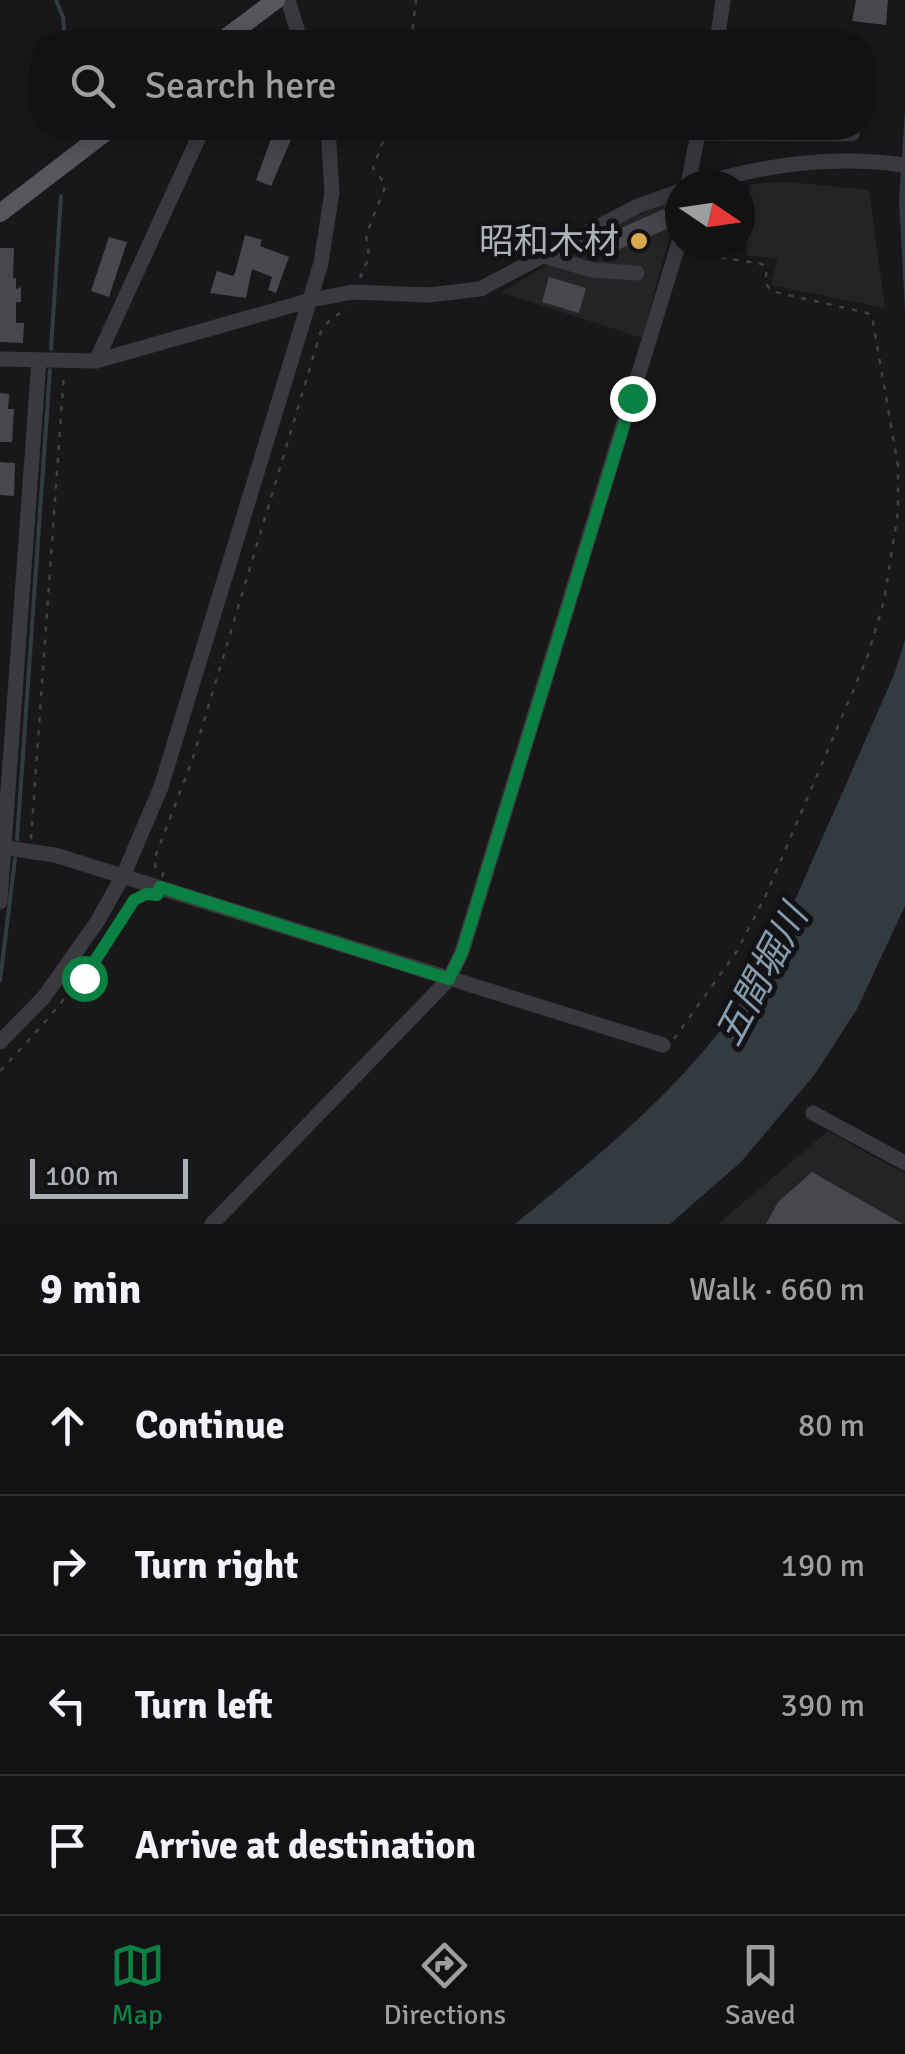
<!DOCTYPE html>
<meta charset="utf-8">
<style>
:root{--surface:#121214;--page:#1b1b1d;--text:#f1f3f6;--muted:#9c9ea0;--line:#313234;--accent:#0b8043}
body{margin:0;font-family:Signika,"Noto Sans JP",sans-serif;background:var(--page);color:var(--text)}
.compass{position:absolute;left:665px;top:170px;width:90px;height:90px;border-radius:50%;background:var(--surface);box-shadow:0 5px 25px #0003;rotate:103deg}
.scale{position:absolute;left:30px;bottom:25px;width:158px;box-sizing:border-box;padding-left:10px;border:5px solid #acb0b8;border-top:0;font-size:28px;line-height:35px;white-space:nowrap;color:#acb0b8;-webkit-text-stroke:8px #131315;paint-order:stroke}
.stop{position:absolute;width:30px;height:30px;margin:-22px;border:8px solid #0b8043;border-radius:50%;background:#fff}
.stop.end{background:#0b8043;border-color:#fff;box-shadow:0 2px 10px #0008}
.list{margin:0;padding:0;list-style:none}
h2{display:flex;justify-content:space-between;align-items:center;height:130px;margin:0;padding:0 40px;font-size:42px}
h2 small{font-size:32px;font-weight:400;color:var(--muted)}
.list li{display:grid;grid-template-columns:65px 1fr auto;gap:30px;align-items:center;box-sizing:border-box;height:140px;padding:0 40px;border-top:2px solid var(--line)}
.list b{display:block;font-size:38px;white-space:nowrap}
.list em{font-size:32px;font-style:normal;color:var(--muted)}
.icon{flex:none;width:55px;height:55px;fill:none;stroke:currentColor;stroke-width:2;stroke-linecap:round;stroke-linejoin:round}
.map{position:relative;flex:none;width:905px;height:1224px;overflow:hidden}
.search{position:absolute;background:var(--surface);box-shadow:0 5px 25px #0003;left:30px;right:30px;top:30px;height:110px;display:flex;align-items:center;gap:25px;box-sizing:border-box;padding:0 35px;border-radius:40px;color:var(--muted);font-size:38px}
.sheet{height:690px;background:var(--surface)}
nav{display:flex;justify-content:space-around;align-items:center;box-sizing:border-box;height:140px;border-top:2px solid var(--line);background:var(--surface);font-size:28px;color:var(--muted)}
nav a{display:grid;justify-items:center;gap:5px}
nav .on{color:var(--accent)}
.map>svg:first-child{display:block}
</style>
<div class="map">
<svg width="905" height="1224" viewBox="0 0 905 1224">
<rect width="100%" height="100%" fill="#18181a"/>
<g fill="#242426">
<polygon points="788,182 869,190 885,308 771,285 778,259 747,255 750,184"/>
<polygon points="666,202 675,218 642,338 501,292 605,231"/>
<polygon points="828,1131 905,1174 905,1224 718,1224"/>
</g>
<g fill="#333b41">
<polygon points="905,111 905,309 899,200"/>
<path d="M905,640V906L857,1009L815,1074L741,1162L670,1224H515C587,1165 661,1106 719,1032C761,978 789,915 816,852C843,792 869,732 895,672Z"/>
</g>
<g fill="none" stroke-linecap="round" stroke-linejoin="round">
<g stroke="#333b41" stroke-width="4">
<polyline points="56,0 63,17 65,42"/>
<polyline points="67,128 67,131"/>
<polyline points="51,349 61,196"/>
<polyline points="17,839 50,370"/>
<polyline points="0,981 15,859"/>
</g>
</g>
<g fill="#47484c">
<polygon points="856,0 888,0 886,25 852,21"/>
<polygon points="275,128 296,128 271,186 256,180"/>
<polygon points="664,209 672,227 617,250 610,233"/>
<polygon points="245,235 262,240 260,246 289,257 276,293 268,290 272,277 252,269 246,298 210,293 217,271 233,276 235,273"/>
<polygon points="109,237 127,242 109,297 91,291"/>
<polygon points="0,248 14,248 13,278 16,278 16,289 21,287 21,302 16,302 16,323 24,323 23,343 0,342"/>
<polygon points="549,277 586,288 579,313 542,302"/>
<polygon points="0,393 9,394 8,409 14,409 12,442 0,442"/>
<polygon points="0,462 15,463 14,496 0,495"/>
<polygon points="812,1172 903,1224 766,1224 778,1202"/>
</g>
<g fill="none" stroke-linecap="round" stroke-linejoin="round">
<g stroke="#404145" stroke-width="2.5" stroke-dasharray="5 8" stroke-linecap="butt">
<polyline points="411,42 416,0"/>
<polyline points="360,278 369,257 366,235 384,190 385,184 373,168 388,128"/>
<polyline points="31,839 64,373"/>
<polyline points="162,877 163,873 156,869 154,860 192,761 321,331 330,320 347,308"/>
<polyline points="674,1039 737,951 766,895 867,658 884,601 898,512 898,466 872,316 867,313 771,291 765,282 767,269 762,264 688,252"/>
<path d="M0,1071C51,1018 95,964 134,900L143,895"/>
</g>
<g stroke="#393a3e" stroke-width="15">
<polyline points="288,0 301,42"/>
<polyline points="717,42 723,0"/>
<polyline points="697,133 852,134"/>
<polyline points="688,185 699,128"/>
<path d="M698,185C767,164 833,155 905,165"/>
<polyline points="544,256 592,270 637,273"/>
<polyline points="0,359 96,361 311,300 353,292 428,295 480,289 638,206 680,191"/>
<polyline points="96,361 203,128"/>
<polyline points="0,847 55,855 663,1045"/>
<polyline points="0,902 39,360"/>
<polyline points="0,1042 44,997 97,922 123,876 161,787 321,263 332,192 328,128"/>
<polyline points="813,1113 905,1163"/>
<polyline points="212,1224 449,979 462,952 680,239"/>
</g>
<g stroke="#56575d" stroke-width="18">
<polyline points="220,42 276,0"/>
<polyline points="0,213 111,128"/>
</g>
</g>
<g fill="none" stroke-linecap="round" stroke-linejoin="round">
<polyline stroke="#0b8043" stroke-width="12" points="84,978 134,900 146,894 157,895 160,887 449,979 462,952 632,398"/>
</g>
<circle fill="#dca84e" stroke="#131315" stroke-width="4" cx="639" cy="241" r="10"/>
<g text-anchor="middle" stroke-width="10" stroke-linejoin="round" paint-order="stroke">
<g font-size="35" fill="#acb0b8" stroke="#131315" text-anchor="end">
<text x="619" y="253">昭和木材</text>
</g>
<g font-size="38" font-style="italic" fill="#879dae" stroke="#131315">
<text transform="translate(761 975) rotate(-62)" y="13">五間堀川</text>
</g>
</g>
</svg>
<svg class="compass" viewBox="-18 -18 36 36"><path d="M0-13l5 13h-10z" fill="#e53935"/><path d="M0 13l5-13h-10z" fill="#9c9ea0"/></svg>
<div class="scale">100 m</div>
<div class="stop" style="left:84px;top:978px"></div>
<div class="stop end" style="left:632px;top:398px"></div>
<div class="search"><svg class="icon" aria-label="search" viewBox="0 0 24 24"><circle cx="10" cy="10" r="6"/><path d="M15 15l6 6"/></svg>Search here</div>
</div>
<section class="sheet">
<h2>9 min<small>Walk · 660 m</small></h2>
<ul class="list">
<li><svg class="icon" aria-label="ahead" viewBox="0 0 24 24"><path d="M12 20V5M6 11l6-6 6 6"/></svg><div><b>Continue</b></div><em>80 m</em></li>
<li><svg class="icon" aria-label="right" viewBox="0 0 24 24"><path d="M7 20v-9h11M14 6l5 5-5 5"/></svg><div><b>Turn right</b></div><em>190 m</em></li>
<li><svg class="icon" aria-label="left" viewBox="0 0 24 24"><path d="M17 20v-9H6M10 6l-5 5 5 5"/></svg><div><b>Turn left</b></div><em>390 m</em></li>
<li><svg class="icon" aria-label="arrive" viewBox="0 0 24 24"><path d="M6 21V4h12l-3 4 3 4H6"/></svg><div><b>Arrive at destination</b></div></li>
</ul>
</section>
<nav>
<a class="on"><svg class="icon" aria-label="map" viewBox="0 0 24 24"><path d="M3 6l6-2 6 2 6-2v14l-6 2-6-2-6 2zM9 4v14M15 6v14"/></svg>Map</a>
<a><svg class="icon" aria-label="directions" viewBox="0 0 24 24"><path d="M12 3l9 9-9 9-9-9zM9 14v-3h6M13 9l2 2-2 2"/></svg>Directions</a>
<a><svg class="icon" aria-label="saved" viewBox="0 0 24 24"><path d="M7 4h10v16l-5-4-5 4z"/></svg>Saved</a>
</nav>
